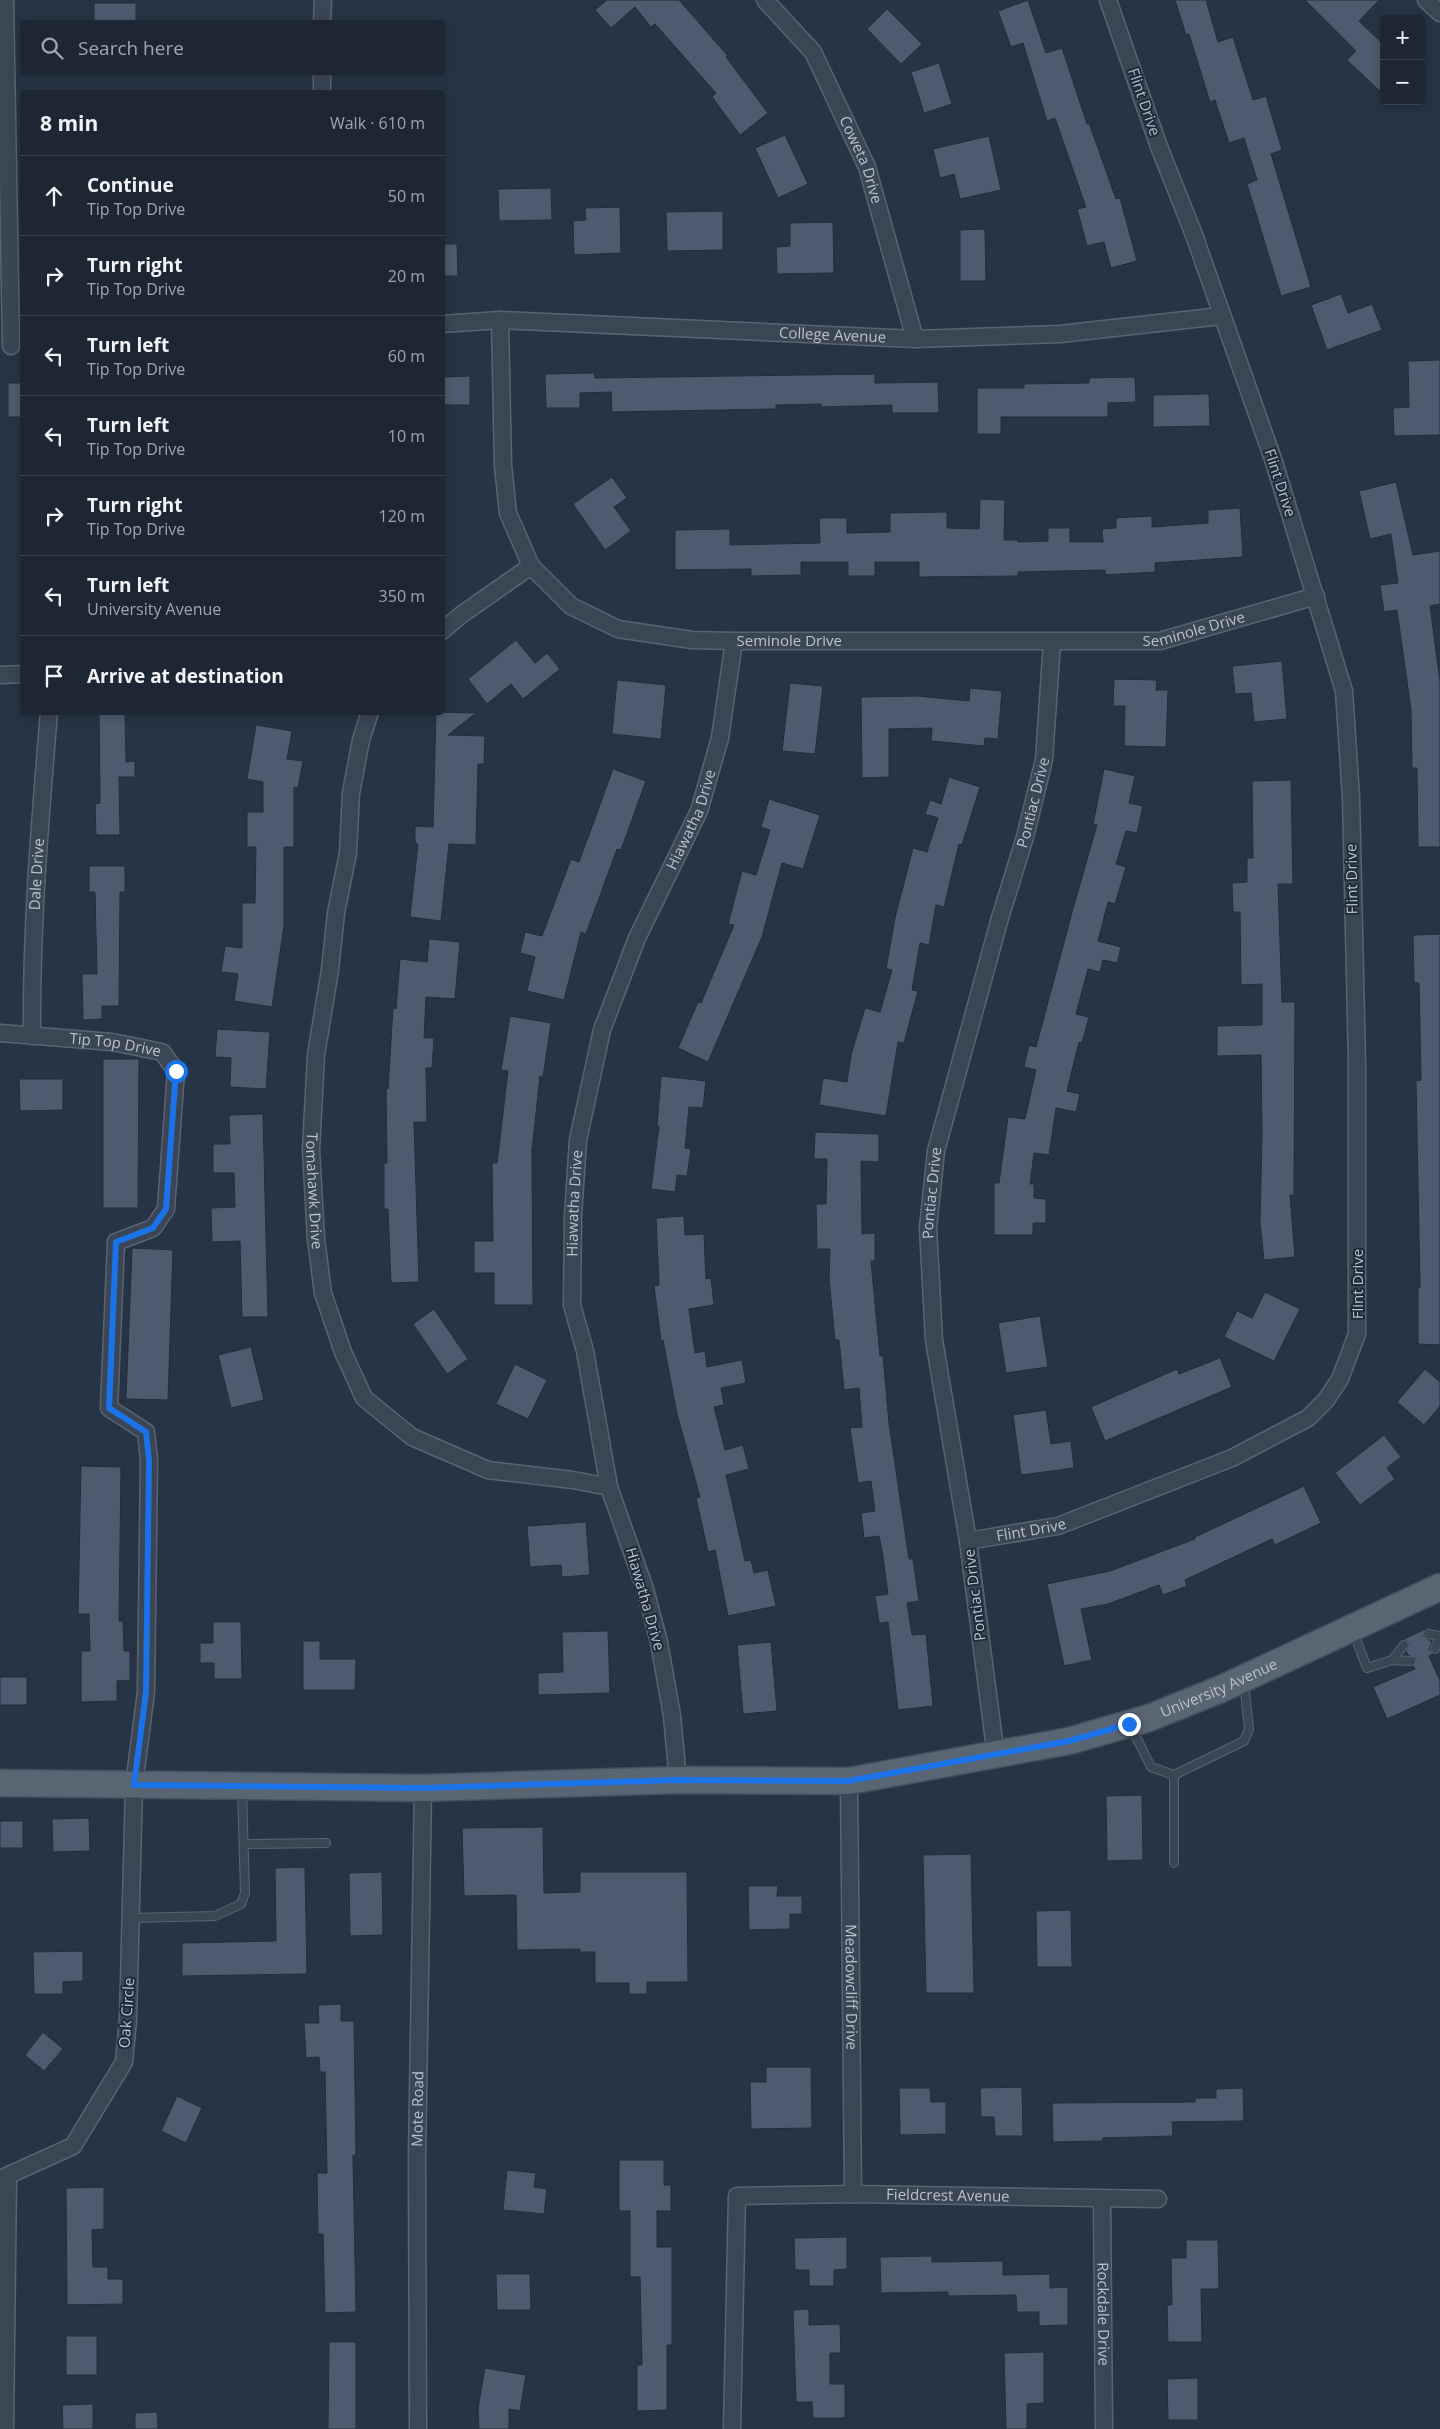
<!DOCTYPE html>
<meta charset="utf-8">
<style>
:root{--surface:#1d2734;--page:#252f3c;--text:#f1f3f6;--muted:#a0a5ac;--line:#3b444f}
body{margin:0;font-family:"Open Sans",sans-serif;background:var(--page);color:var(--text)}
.controls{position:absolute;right:15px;top:15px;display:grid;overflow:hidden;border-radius:5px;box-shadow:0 2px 12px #0003}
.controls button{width:45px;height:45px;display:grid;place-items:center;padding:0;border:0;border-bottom:1px solid var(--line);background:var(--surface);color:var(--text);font:25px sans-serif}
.stop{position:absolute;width:15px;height:15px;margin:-11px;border:4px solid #1a73e8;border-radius:50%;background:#fff}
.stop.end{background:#1a73e8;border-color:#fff;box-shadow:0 1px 5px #0008}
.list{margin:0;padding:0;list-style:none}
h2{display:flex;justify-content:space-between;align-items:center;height:65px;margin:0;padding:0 20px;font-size:21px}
h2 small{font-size:16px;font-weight:400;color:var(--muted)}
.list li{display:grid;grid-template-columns:32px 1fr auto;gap:15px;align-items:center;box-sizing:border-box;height:80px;padding:0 20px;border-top:1px solid var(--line)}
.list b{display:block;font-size:19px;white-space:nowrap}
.list p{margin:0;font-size:16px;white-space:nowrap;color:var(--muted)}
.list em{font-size:16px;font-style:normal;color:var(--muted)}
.icon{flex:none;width:28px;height:28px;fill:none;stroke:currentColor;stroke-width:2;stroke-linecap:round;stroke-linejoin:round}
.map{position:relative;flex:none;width:1440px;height:2429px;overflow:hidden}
.search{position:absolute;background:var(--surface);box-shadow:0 2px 12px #0003;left:20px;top:20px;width:425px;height:55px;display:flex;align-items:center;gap:12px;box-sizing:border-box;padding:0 18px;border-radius:5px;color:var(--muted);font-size:19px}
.panel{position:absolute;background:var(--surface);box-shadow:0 2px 12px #0003;left:20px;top:90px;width:425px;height:625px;border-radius:5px}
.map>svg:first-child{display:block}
</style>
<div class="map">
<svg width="1440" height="2429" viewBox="0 0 1440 2429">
<rect width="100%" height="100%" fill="#273445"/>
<g fill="#4e5b6e" stroke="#222d3b">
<polygon points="607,0 679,0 728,56 726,57 768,113 740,135 712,97 716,93 655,24 651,27 635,7 611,28 595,10"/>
<polygon points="1028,0 1046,53 1062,48 1087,124 1089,123 1116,199 1120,198 1137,261 1111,268 1104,242 1087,246 1077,209 1086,207 1055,118 1047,121 1023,43 1011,47 998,11"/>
<polygon points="1175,0 1206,0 1218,42 1233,37 1253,100 1266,96 1282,150 1271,154 1311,287 1281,296 1247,184 1257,180 1244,138 1229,143 1215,100 1210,102 1189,34 1186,35"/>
<polygon points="1305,0 1379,0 1359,21 1384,45 1384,95 1347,60 1356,51"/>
<rect x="94" y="3" width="42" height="19"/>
<polygon points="887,9 922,44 901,64 867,29"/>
<polygon points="939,63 952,104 924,113 911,72"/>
<polygon points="785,135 808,184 778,198 755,148"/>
<polygon points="989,136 1001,190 960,199 954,174 940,178 933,149"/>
<polygon points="551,188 552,220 499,221 498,189"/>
<polygon points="620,207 621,253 574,255 573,221 586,220 585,208"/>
<polygon points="723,211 723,250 667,251 666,212"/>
<polygon points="833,222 834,273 777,274 776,247 790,246 790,223"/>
<polygon points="985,229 986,281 960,281 960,230"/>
<polygon points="442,244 457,244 458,276 442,276"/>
<polygon points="1341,294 1348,313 1372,304 1382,330 1327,350 1311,305"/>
<polygon points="1440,360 1440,435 1394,436 1393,408 1409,407 1408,361"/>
<polygon points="594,373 595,378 875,374 875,383 938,382 939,413 892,413 892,405 821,407 821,404 776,405 776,409 612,412 611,392 580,393 580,408 546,408 545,374"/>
<polygon points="470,376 470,405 442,405 442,377"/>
<polygon points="1135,377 1136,402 1108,403 1108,417 1001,417 1001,434 977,434 977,388 1024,388 1024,384 1089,383 1089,378"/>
<rect x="8" y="383" width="14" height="34"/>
<polygon points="1209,394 1210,426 1153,427 1153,395"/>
<polygon points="612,477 627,498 614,507 631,531 605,550 573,504"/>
<polygon points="1396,482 1413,555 1440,551 1440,604 1430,606 1440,681 1440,847 1418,847 1417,768 1412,768 1411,710 1397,610 1384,612 1380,585 1398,583 1391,534 1370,539 1359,491"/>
<polygon points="980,499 1005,500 1004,540 1018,540 1018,542 1048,541 1048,528 1070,528 1070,542 1103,542 1102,529 1116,528 1116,518 1152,516 1152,527 1208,523 1208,510 1240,508 1243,557 1155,563 1155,572 1105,575 1105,570 1018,572 1018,576 919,577 919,562 875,562 875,576 848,576 848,562 801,562 801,575 751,576 751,569 675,570 675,530 730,529 730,545 820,543 819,518 847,518 847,533 890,532 890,513 947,512 947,528 979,529"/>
<polygon points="516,640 535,663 547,653 560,669 523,699 511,684 487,704 468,679"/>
<polygon points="1282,661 1287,719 1254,722 1251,693 1235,694 1232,666"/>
<polygon points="1114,679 1157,680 1156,690 1168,690 1166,747 1124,746 1125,706 1113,706"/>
<polygon points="617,680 666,685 661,739 612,734"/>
<polygon points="790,683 823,686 815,754 782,751"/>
<polygon points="970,688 1002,691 998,739 985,738 984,746 931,741 932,728 889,729 889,777 862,778 861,697 917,696 969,701"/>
<polygon points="99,712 125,712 126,762 135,761 135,777 119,777 120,835 96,835 95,804 100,803"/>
<polygon points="436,712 476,713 448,735 485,736 484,764 478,764 476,845 449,844 441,921 410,917 418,844 415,843 415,826 433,827"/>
<polygon points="256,725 292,731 287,759 303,761 298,788 294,787 294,847 284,847 284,926 272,1007 234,1001 238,974 221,972 225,946 242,948 242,903 255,903 256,847 247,847 247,812 263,812 263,782 247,779"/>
<polygon points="613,769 646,781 621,850 617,849 586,934 581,932 564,1000 527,991 535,957 520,953 525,932 542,936 571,859 579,862"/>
<polygon points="1104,769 1135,776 1129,803 1143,806 1137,833 1126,831 1116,864 1126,867 1115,904 1108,902 1098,941 1121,947 1117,963 1103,960 1100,972 1088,969 1076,1014 1089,1017 1082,1043 1079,1042 1067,1091 1080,1094 1076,1112 1056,1108 1049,1155 1034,1153 1030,1184 1034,1184 1034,1198 1046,1199 1046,1223 1033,1223 1033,1235 994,1235 994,1183 999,1183 1008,1117 1025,1119 1036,1070 1024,1067 1029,1045 1036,1047 1074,905 1097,825 1093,824"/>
<polygon points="949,777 980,787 962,845 959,844 944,907 936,905 929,945 920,943 912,990 918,991 904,1043 898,1042 886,1116 819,1105 823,1078 847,1082 851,1055 865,1008 880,1012 892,970 886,969 895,918 913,848 927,852 938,818 925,814 930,800 941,804"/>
<polygon points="1291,780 1293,884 1278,884 1282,1002 1295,1002 1294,1195 1290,1195 1295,1257 1264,1260 1260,1223 1262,1134 1261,1055 1217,1056 1217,1026 1262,1025 1262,984 1241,985 1240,912 1233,912 1232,883 1247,882 1247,858 1253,858 1252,781"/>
<polygon points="769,799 820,815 803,869 782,863 762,937 708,1062 678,1048 698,1002 701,1003 734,925 728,924 742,871 756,875 770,830 761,827"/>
<polygon points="89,866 125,866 125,892 120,892 119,1006 102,1006 102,1019 83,1020 82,974 97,974 95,892 89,892"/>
<polygon points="1440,934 1440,1345 1418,1344 1418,1288 1420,1288 1416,1081 1421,1080 1419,983 1414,983 1413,935"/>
<polygon points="429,939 460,942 455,999 426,997 424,1038 434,1038 432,1068 426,1068 427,1122 414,1122 419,1282 391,1283 388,1209 384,1209 384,1163 387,1163 386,1089 388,1089 393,1008 396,1009 400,959 427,962"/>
<polygon points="510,1016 551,1023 543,1077 540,1076 532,1150 533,1305 494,1305 494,1273 474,1273 474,1241 493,1241 492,1163 497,1163 508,1071 501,1070"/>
<polygon points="217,1029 270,1032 266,1089 230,1087 231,1058 215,1057"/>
<polygon points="103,1059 139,1059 138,1208 103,1208"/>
<polygon points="661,1076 706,1081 703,1108 689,1107 685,1148 691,1149 687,1176 677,1175 675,1192 651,1189 659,1126 657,1126"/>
<polygon points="19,1079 63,1079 63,1110 20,1111"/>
<polygon points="263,1114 268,1317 242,1317 240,1241 212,1242 211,1208 235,1207 234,1173 213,1173 213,1144 230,1144 229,1115"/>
<polygon points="815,1132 879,1134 879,1162 861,1161 862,1234 875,1233 875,1261 871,1261 880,1356 883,1356 889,1423 909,1559 913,1559 919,1601 907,1603 912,1635 926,1634 933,1706 898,1710 888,1622 879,1623 875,1596 888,1594 882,1550 879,1536 864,1538 861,1513 875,1511 871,1481 858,1483 850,1428 862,1427 859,1388 844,1390 839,1340 835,1340 829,1279 830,1249 817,1249 816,1204 826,1204 827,1159 814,1159"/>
<polygon points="684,1216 685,1235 704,1234 706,1279 711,1278 714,1305 689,1309 695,1353 705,1351 707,1367 742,1360 746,1383 721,1388 724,1405 714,1407 725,1450 743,1445 749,1469 726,1475 745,1561 751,1560 754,1573 768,1570 776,1606 728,1616 715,1550 708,1552 696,1498 700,1497 677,1414 663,1340 661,1341 654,1286 659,1285 656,1218"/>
<polygon points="132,1248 173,1250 168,1400 126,1399"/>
<polygon points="1265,1292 1300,1309 1274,1361 1224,1337 1237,1311 1252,1318"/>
<polygon points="434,1309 468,1359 447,1374 413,1324"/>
<polygon points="1040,1316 1048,1367 1006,1373 998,1323"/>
<polygon points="251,1347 264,1400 231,1408 218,1355"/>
<polygon points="1220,1358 1232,1387 1105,1441 1091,1407 1177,1369 1179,1374"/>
<polygon points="515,1364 547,1380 528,1419 496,1404"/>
<polygon points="1425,1369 1440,1382 1440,1406 1424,1425 1397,1402"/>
<polygon points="1046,1410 1051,1444 1071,1441 1074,1468 1021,1475 1013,1415"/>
<polygon points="1384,1435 1401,1457 1387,1468 1395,1479 1360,1505 1335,1473"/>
<polygon points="81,1466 121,1467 119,1621 123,1621 124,1651 130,1651 130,1680 117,1681 117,1701 81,1702 81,1651 90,1651 89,1614 78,1614"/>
<polygon points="1304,1486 1321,1523 1275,1545 1272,1539 1185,1580 1187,1586 1163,1595 1159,1585 1108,1604 1081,1609 1092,1660 1064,1666 1047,1584 1110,1571 1195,1539 1195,1537"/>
<polygon points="586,1522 590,1575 562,1577 561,1565 530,1567 527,1526"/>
<polygon points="213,1622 241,1622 242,1679 214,1679 214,1663 200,1663 200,1643 213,1643"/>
<polygon points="1425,1629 1423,1636 1432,1642 1429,1649 1433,1654 1429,1656 1440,1681 1440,1695 1387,1719 1373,1687 1415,1669 1413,1666 1416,1659 1408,1655 1406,1651 1409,1643 1404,1639"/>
<polygon points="608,1631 610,1693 538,1695 538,1673 563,1672 562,1632"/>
<polygon points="303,1641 320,1641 320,1659 356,1659 355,1690 303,1690"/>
<polygon points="771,1642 777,1711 743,1714 737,1645"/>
<rect x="0" y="1677" width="27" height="28"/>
<polygon points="1142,1795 1143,1860 1107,1861 1106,1796"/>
<polygon points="89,1818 90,1851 53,1852 52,1819"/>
<rect x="0" y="1821" width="23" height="27"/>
<polygon points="543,1827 544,1893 580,1892 580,1872 687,1872 688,1982 647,1982 647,1994 629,1994 629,1983 595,1983 595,1952 580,1952 580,1949 517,1950 516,1895 464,1896 462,1828"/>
<polygon points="971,1854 974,1993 926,1993 923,1855"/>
<polygon points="305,1867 307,1974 182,1976 182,1943 276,1941 275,1868"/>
<polygon points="382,1872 383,1935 350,1936 349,1873"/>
<polygon points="748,1886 778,1886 777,1896 802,1896 802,1914 790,1914 790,1929 749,1930"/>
<polygon points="1071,1910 1072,1967 1037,1967 1036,1911"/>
<polygon points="83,1951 83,1981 63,1982 63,1994 34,1994 33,1952"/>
<polygon points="341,2004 341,2021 354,2021 356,2155 353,2155 356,2312 325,2313 323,2234 318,2234 317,2173 327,2173 325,2072 320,2072 319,2057 306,2058 304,2023 319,2023 318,2005"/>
<polygon points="43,2032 63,2049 44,2071 25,2055"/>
<polygon points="766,2067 811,2067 812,2128 751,2129 750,2082 766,2082"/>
<polygon points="1022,2087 1023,2136 995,2136 994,2117 981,2117 980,2088"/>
<polygon points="899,2088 930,2088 931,2102 946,2102 946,2134 900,2135"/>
<polygon points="1243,2088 1244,2121 1172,2122 1173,2136 1103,2138 1103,2141 1053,2142 1052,2103 1195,2102 1195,2098 1216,2098 1216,2089"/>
<polygon points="177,2096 202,2108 186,2143 161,2131"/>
<polygon points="619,2160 664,2160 664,2185 671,2185 671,2211 657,2211 657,2247 672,2247 672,2345 667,2345 667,2410 637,2411 637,2365 642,2365 640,2277 630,2277 630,2211 619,2211"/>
<polygon points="507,2170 536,2173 534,2187 547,2189 544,2214 503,2210"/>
<polygon points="104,2187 104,2229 92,2230 93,2267 108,2267 108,2279 123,2279 123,2304 67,2305 66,2188"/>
<polygon points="847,2237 847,2269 834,2270 834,2286 809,2286 809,2270 795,2270 794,2238"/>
<polygon points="1186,2240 1218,2240 1219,2289 1201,2289 1202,2342 1168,2342 1167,2305 1172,2305 1171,2258 1186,2258"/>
<polygon points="932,2256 932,2262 1003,2261 1003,2275 1050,2274 1050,2288 1068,2287 1068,2325 1039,2326 1039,2312 1017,2312 1016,2295 948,2296 948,2292 881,2293 880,2257"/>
<polygon points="496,2274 530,2274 531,2310 497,2310"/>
<polygon points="809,2309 809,2325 840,2324 841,2353 830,2353 830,2384 845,2384 845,2418 813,2418 812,2402 796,2402 793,2310"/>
<rect x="66" y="2336" width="31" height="39"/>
<polygon points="329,2342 356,2342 356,2429 328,2429"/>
<polygon points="1044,2352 1044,2403 1027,2404 1027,2429 1006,2429 1004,2353"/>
<polygon points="485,2368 526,2375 520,2411 509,2409 509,2429 479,2429 478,2408"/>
<polygon points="1198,2378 1198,2420 1168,2420 1167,2379"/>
<polygon points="93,2404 93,2429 63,2429 62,2405"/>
<polygon points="157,2412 158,2429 135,2429 135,2413"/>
</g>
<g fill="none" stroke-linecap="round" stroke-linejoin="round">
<defs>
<g id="service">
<polyline points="1353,1631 1367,1668 1392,1660 1411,1661"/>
<polyline points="1428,1634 1440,1636"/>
<polyline points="1435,1649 1440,1636"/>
<polyline points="1392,1660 1404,1645"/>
<polyline points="1131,1727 1151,1767 1174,1775 1244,1741 1249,1729 1244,1683"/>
<polyline points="244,1844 326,1843"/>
<polyline points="1174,1863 1174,1775"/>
<polyline points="131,1918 215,1916 241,1904 245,1893 242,1789"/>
</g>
<g id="minor">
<polyline points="5,0 11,346"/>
<path id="s1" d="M765,0L813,52L867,167L915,339"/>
<polyline points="1426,0 1440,13"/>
<polyline points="322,22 323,0"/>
<polyline points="322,92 322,72"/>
<path id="s2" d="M500,320L503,466L508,513L531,566L571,606L618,629L692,640L734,641H1160L1316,596"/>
<path id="s3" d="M442,324L500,320L915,339L1060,334L1221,316"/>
<polyline points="442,631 461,615 531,566"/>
<polyline points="0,675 22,674"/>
<path id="s4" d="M370,712L361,740L351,793L348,853L336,913L330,970L316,1055L311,1150L316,1239L323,1293L343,1352L364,1398L412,1437L488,1470L573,1480L609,1487"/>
<path id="s5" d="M0,1033L112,1042L162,1052L176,1071L166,1209L153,1228L116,1242L109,1408L146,1432L149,1460L146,1692L134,1785L128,2020L124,2062L73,2146L0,2179"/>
<path id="s6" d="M32,1036C31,928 40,821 49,712"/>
<path id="s7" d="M968,1541L1058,1526L1232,1458L1308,1418L1326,1400L1340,1379L1357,1334V1064L1351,797L1344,691L1274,462L1194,235L1158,144L1108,0"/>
<path id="s8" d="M996,1756L968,1541L934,1340L928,1228L936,1151L1000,918L1025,837L1044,760L1052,642"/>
<path id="s9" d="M678,1780L672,1716L659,1642L645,1589L609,1487L585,1351L572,1305L573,1216L578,1140L602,1030L637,938L699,811L720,738L734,641"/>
<path id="s10" d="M849,1781L853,2194"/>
<path id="s11" d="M1102,2200L1104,2429"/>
<polyline points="5,2429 8,2176"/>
<path id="s12" d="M418,2429L417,2159L423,1788"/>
<path id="s13" d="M732,2429L737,2196L853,2194L1158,2199"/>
</g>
<g id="primary">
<path id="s14" d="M0,1783L423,1788L678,1780L849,1781L1069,1741L1149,1718L1221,1689L1440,1587"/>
</g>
</defs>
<use href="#service" stroke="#5a6471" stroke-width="10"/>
<use href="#minor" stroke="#5a6471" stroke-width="19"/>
<use href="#primary" stroke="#454f5d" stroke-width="29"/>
<use href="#service" stroke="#3b4654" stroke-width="8"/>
<use href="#minor" stroke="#3b4654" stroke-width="16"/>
<use href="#primary" stroke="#5a6574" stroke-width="26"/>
</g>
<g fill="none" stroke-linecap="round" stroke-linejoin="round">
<polyline stroke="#1a73e8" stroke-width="6" points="176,1071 166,1209 153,1228 116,1242 109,1408 146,1432 149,1460 146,1692 134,1785 423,1788 678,1780 848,1781 1069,1741 1129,1724"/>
</g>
<g text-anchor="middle" stroke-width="4" stroke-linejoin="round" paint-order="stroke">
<g font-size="15" fill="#b9c1cd" stroke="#202b39">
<text transform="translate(1144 102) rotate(71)" y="5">Flint Drive</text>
<text dy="5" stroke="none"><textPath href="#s1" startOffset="189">Coweta Drive</textPath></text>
<text dy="5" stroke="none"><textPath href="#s3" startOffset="391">College Avenue</textPath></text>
<text transform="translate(1280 483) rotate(72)" y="5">Flint Drive</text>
<text dy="5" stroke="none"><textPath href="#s2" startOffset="938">Seminole Drive</textPath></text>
<text dy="5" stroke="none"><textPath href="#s2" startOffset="532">Seminole Drive</textPath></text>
<text dy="5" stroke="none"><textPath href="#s8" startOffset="972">Pontiac Drive</textPath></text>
<text dy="5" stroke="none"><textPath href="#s9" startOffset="995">Hiawatha Drive</textPath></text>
<text dy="5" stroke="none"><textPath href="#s6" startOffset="162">Dale Drive</textPath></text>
<text transform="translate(1352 879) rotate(-91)" y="5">Flint Drive</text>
<text dy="5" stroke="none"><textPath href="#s5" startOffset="116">Tip Top Drive</textPath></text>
<text dy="5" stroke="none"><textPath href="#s4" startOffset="484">Tomahawk Drive</textPath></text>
<text dy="5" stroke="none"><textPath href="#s8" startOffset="568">Pontiac Drive</textPath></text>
<text dy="5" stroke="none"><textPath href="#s9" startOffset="590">Hiawatha Drive</textPath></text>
<text transform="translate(1358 1284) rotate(-90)" y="5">Flint Drive</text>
<text dy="5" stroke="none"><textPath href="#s7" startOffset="64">Flint Drive</textPath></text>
<text transform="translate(975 1595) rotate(-97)" y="5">Pontiac Drive</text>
<text transform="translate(645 1599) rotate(74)" y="5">Hiawatha Drive</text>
<text dy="5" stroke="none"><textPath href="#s14" startOffset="1232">University Avenue</textPath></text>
<text dy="5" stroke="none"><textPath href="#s10" startOffset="206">Meadowcliff Drive</textPath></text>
<text transform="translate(127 2013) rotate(-86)" y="5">Oak Circle</text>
<text dy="5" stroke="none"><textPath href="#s12" startOffset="320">Mote Road</textPath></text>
<text dy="5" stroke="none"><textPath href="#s13" startOffset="444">Fieldcrest Avenue</textPath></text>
<text dy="5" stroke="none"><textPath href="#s11" startOffset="114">Rockdale Drive</textPath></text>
</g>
</g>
</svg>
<div class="controls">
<button>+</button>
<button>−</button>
</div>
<div class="stop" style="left:176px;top:1071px"></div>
<div class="stop end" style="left:1129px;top:1724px"></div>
<div class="search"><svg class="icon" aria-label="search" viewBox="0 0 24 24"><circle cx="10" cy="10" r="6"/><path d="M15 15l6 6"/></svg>Search here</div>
<section class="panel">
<h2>8 min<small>Walk · 610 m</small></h2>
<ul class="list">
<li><svg class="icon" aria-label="ahead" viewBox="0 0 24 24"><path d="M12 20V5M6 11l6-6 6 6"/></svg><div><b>Continue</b><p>Tip Top Drive</p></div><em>50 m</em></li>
<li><svg class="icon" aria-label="right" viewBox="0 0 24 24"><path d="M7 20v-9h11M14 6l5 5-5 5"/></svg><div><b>Turn right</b><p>Tip Top Drive</p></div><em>20 m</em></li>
<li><svg class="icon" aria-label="left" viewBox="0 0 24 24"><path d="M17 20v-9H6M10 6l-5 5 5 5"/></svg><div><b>Turn left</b><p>Tip Top Drive</p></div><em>60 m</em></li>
<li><svg class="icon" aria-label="left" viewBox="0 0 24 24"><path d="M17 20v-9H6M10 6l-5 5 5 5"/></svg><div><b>Turn left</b><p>Tip Top Drive</p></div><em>10 m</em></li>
<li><svg class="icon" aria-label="right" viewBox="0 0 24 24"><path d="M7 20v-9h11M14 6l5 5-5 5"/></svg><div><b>Turn right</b><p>Tip Top Drive</p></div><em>120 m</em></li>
<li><svg class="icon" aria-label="left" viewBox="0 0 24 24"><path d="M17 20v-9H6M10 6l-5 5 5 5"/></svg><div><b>Turn left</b><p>University Avenue</p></div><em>350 m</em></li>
<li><svg class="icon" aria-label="arrive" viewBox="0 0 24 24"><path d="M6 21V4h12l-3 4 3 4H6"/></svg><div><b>Arrive at destination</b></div></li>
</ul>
</section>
</div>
